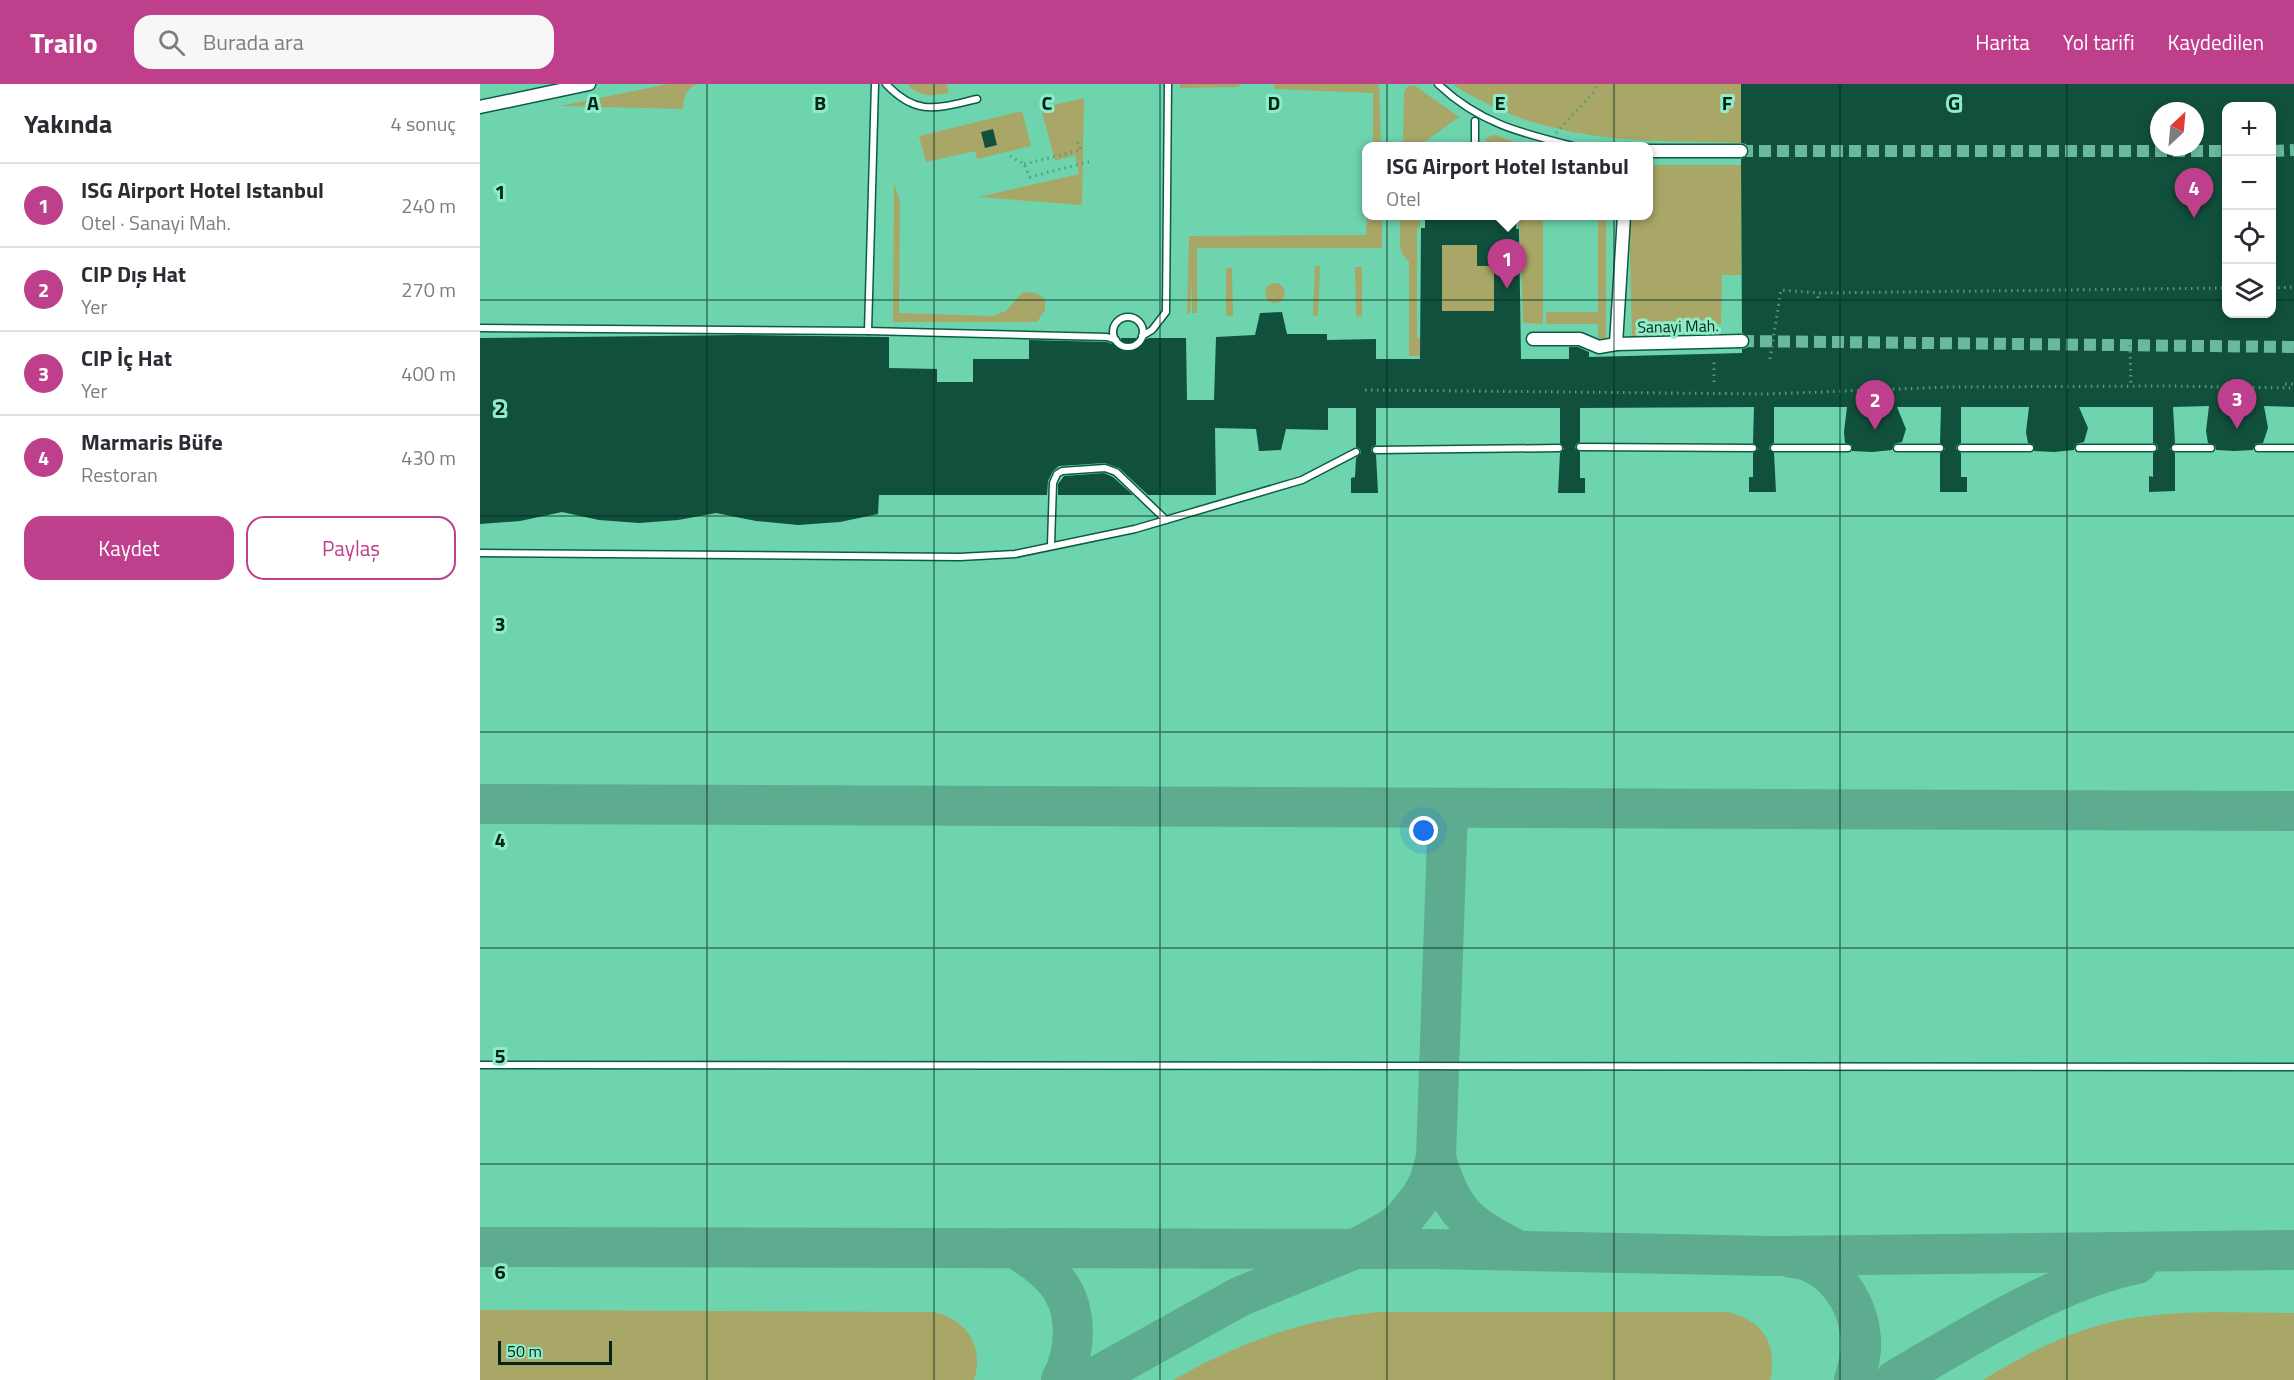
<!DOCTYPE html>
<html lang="tr">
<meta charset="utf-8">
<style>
:root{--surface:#fff;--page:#f7f7f7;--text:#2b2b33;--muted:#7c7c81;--line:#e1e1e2;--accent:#be3f8b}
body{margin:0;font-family:"Titillium Web",sans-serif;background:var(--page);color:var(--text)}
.controls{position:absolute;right:18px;top:18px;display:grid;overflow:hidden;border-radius:12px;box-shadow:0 3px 9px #0003}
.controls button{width:54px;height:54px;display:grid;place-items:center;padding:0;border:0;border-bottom:2px solid var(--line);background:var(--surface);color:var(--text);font:30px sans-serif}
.compass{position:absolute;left:1670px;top:18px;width:54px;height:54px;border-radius:50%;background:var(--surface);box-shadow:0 3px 9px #0003;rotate:26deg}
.scale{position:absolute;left:18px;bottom:15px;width:114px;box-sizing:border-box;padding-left:6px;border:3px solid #002619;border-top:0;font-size:16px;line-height:21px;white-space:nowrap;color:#002619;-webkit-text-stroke:4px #8fecc8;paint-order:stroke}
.you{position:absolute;left:944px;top:747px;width:21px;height:21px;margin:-15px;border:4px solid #fff;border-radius:50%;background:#1a73e8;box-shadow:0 0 0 9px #1a73e833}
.badge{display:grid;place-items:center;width:39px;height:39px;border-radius:50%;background:var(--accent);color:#fff;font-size:20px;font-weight:700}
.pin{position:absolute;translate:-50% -50px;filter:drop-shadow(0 2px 3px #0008)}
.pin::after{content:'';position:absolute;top:32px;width:21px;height:18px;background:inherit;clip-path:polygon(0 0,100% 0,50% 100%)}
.popup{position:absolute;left:882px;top:58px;width:291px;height:78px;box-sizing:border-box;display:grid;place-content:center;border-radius:12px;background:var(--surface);filter:drop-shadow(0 2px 4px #0005);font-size:20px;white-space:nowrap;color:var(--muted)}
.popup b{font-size:22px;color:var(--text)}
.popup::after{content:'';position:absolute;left:50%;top:100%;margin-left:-12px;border:12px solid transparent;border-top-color:var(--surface)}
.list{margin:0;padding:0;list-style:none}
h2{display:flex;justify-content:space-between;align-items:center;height:78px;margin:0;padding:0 24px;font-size:26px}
h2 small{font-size:20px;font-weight:400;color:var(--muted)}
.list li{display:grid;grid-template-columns:39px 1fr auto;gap:18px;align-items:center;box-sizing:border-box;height:84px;padding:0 24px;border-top:2px solid var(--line)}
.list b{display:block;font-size:22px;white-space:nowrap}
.list p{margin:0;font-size:20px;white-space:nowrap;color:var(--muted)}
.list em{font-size:20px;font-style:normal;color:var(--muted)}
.actions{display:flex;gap:12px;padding:18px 24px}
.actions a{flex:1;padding:14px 0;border:2px solid var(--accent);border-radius:18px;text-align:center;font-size:21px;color:var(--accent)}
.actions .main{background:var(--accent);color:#fff}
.icon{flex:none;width:33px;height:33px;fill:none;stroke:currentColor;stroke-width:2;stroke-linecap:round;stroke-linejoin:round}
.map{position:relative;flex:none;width:1814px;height:1296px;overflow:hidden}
header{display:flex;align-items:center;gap:36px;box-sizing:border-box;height:84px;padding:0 30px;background:var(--accent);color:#fff}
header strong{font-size:28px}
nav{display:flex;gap:33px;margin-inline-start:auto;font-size:21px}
.search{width:420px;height:54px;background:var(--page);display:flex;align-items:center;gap:15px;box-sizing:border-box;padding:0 21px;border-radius:18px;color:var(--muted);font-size:22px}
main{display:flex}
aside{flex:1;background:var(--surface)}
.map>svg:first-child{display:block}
</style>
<header>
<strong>Trailo</strong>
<div class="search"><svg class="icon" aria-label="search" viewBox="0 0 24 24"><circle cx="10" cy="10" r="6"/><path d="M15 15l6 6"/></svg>Burada ara</div>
<nav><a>Harita</a><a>Yol tarifi</a><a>Kaydedilen</a></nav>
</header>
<main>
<aside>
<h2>Yakında<small>4 sonuç</small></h2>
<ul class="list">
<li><span class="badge">1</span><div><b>ISG Airport Hotel Istanbul</b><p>Otel · Sanayi Mah.</p></div><em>240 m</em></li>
<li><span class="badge">2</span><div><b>CIP Dış Hat</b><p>Yer</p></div><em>270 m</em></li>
<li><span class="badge">3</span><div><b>CIP İç Hat</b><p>Yer</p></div><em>400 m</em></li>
<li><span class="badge">4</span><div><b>Marmaris Büfe</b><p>Restoran</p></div><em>430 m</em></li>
</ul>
<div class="actions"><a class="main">Kaydet</a><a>Paylaş</a></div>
</aside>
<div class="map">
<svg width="1814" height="1296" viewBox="0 0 1814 1296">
<rect width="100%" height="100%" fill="#82dfbb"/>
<path fill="#6dd4ae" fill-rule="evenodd" d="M0,0H1814V1296H0ZM1746,22H1792V230H1746ZM1679,27H1715V63H1679ZM886,62H1168V132H886Z"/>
<g fill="#a9a767">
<path d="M188,0H217C205,6 204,13 203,25L80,22Z"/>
<path d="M427,0H467L469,9C451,12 440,14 427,0Z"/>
<polygon points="700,0 761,0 758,3 700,4"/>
<polygon points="794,0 899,0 901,62 893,62 893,9 794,5"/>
<path d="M973,0H1261V59C1173,57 1080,60 1000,16C991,11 981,7 973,0Z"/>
<polygon points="934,1 979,33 939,62 923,62 924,8 927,3"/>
<polygon points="604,14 602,121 498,113 599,90 595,71 575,77 561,24"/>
<polygon points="542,27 551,62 497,75 495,67 446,78 439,52"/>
<polygon points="1014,51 1018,52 1046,62 1004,62 1006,54"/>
<polygon points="1168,81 1261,81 1261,191 1242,191 1241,240 1191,241 1190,253 1152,254 1149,132 1168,132"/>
<polygon points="414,99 420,118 419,229 512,232 526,227 543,208 556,209 565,215 565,226 557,238 413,238"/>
<polygon points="887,132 902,132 902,164 717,164 717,229 712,229 712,195 710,229 707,229 709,152 886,151"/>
<polygon points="920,132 940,132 940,143 937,144 937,254 940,254 940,272 929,272 929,178 923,171 920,164"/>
<polygon points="1038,132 1063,132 1063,240 1043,239 1040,144 1038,143"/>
<polygon points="1118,132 1126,132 1126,254 1118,255 1118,240 1066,240 1066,228 1118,228"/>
<polygon points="962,161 997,161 997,182 1014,182 1014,227 962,227"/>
<polygon points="835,182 840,182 838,232 833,232"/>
<polygon points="875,183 882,183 882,232 876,233"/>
<polygon points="746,184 752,184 753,232 746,232"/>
<circle cx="795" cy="209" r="10"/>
<path d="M0,1226L455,1228C488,1237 504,1263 494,1296H0Z"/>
<path d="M898,1228H1248C1284,1238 1296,1258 1291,1294L1290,1296H693C760,1258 821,1236 898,1228Z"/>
<path d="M1814,1229V1296H1503C1544,1271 1589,1247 1636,1237C1695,1225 1755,1229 1814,1229Z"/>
</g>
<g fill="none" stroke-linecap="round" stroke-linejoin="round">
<g stroke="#5eac8f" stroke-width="40">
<polyline points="0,720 1814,727"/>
<path d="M956,1074C972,1130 988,1140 1037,1166"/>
<polyline points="0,1163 953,1165 1291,1172 1814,1166"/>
<path d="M535,1164C550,1174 564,1183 576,1197C598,1223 597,1267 581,1296"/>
<path d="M1312,1174C1354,1177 1383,1224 1381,1264C1381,1275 1377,1286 1374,1296"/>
<polyline points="610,1296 759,1213 875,1165 911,1145 922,1137 941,1113 949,1098 956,1074 968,724"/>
<path d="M1415,1296C1487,1254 1575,1197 1657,1180"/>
</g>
</g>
<g fill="#11503c" fill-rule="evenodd">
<path d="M1261,0H1814V323L1784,322L1788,344L1783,359L1775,360L1773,366L1754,367L1736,366L1735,361L1728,359L1726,347L1729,322L1693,323L1695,359L1690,365L1695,369V407L1669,408V392L1673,393V369L1678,365L1677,361L1673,359V323H1599L1608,344L1604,358L1596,360L1594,366L1574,368L1554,367V361L1548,359L1546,348L1549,323H1481V359L1477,361L1476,365L1481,369V393H1487V408H1460V369L1465,365L1460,359L1461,323H1417L1426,345L1422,358L1414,360L1412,366L1392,368L1372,367V361L1365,359L1364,348L1367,323H1294V359L1290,361L1289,365L1294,369L1296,408H1269V393H1273V369L1278,365L1273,359L1274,323L1100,324V358L1096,360L1095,364L1100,368V394H1105V409H1078L1080,369L1084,365L1080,359V324H896V361L892,363L891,367L896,371L898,409H871V394L875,393L876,374L881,369L880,365L876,363V324H848V346L806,345L801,366L779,367L776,345L735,344L736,411H668L639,384L625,379L579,382L573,387L568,397L567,411H399L398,430L360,438L318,441L276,437L236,429L198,436L159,439L119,436L82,428L40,437L0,440V254L261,251L409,253V284L457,285V298H493V275H549V256L626,258L636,261L641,258V254H657L662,257L669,254H706L707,316H734L736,253L775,251L780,229L802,228L807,250H847V256L896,255V275H940L941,144H945V132H1037L1036,145H1039L1041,275H1089V263H1098L1109,268V273L1262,269V265L1267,264L1270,257L1269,252L1262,249L1261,75L1268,72L1269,66L1266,60L1261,59ZM1746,22H1791V230H1746ZM1679,27H1715V63H1679ZM962,161H997V182H1014V227H962Z"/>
<polygon points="513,45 517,61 505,64 501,48"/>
<polygon points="624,389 633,393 653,411 578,411 578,400 584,392"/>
</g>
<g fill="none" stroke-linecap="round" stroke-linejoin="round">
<g stroke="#68ba9b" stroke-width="12" stroke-dasharray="12 6" stroke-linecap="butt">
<polyline points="1261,67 1746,67"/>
<polyline points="1792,67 1814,66"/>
<polyline points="1262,257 1814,263"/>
</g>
<defs>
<g id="service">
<path d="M406,0C437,33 457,24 497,15"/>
<path d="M958,0C999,39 1041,49 1093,62"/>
<polyline points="995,62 995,37"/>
<circle cx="648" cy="248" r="15"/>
<polyline points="0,244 388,247 627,253 636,256"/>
<polyline points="388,247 395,0"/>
<polyline points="662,252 672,246 686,228 688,0"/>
<polyline points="1100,363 1273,364"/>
<polyline points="1294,364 1368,364"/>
<polyline points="1417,364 1460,364"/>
<polyline points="1481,364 1550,364"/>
<polyline points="1599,364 1673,364"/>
<polyline points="1695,364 1731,364"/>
<polyline points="1778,364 1814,364"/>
<polyline points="896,366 1079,364"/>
<polyline points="571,461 573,399 577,390 582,387 625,384 636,388 686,436"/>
<polyline points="0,469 480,473 535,470 655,445 822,396 876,368"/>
<polyline points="0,981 1814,983"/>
</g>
<g id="minor">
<polyline points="0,23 109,0"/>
<polyline points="1168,67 1261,67"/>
<polyline points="1053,255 1100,255 1119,263 1136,260 1262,257"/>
<polyline points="1136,260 1144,132"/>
</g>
</defs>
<use href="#service" stroke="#0b5c45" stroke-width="9"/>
<use href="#minor" stroke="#0b5c45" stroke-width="15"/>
<g stroke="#539c81" stroke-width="3" stroke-dasharray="1.5 4.5" stroke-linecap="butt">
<polyline points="1076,49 1113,9 1117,0"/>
<polyline points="530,72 544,80 550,93 612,77"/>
<polyline points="544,80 601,66 597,57"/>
<polyline points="1792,204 1814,203"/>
<polyline points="1338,214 1338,209 1746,204"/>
<polyline points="1650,261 1651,302"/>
<polyline points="1290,275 1301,206 1338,209"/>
<polyline points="1234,298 1234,276"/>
<polyline points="1805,300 1814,300"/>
<polyline points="885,306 1288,310 1469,303 1687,302 1814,304"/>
</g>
<use href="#service" stroke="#fff" stroke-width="6"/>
<use href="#minor" stroke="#fff" stroke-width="12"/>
</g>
<path fill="none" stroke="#002619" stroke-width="1.5" stroke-opacity="0.55" d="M227,0V1296M454,0V1296M680,0V1296M907,0V1296M1134,0V1296M1360,0V1296M1587,0V1296M0,216H1746M1792,216H1814M0,432H1814M0,648H1814M0,864H1814M0,1080H1814"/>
<g text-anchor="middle" stroke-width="6" stroke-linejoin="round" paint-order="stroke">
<g font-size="16" fill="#002619" stroke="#8fecc8">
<text transform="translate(1198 242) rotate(-1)" y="6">Sanayi Mah.</text>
</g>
</g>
<g font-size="20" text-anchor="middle" font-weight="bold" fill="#002619" stroke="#8fecc8" stroke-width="6" stroke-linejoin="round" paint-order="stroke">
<text x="113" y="26">A</text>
<text x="340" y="26">B</text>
<text x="567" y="26">C</text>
<text x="794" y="26">D</text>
<text x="1020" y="26">E</text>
<text x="1247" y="26">F</text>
<text x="1474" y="26">G</text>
<text x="20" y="115">1</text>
<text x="20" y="331">2</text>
<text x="20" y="547">3</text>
<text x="20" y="763">4</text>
<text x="20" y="979">5</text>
<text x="20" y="1195">6</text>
</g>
</svg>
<div class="controls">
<button>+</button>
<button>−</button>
<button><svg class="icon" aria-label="locate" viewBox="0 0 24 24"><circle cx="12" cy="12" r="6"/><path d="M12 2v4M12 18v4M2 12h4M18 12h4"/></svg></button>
<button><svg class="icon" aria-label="layers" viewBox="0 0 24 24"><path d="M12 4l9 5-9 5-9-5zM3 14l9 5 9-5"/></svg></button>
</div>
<svg class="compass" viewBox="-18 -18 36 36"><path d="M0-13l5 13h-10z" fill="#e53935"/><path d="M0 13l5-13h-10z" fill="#7c7c81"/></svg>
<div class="scale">50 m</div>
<div class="you"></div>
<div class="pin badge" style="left:1027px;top:205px">1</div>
<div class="popup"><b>ISG Airport Hotel Istanbul</b>Otel</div>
<div class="pin badge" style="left:1395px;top:346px">2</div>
<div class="pin badge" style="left:1757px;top:345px">3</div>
<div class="pin badge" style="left:1714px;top:134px">4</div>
</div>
</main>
